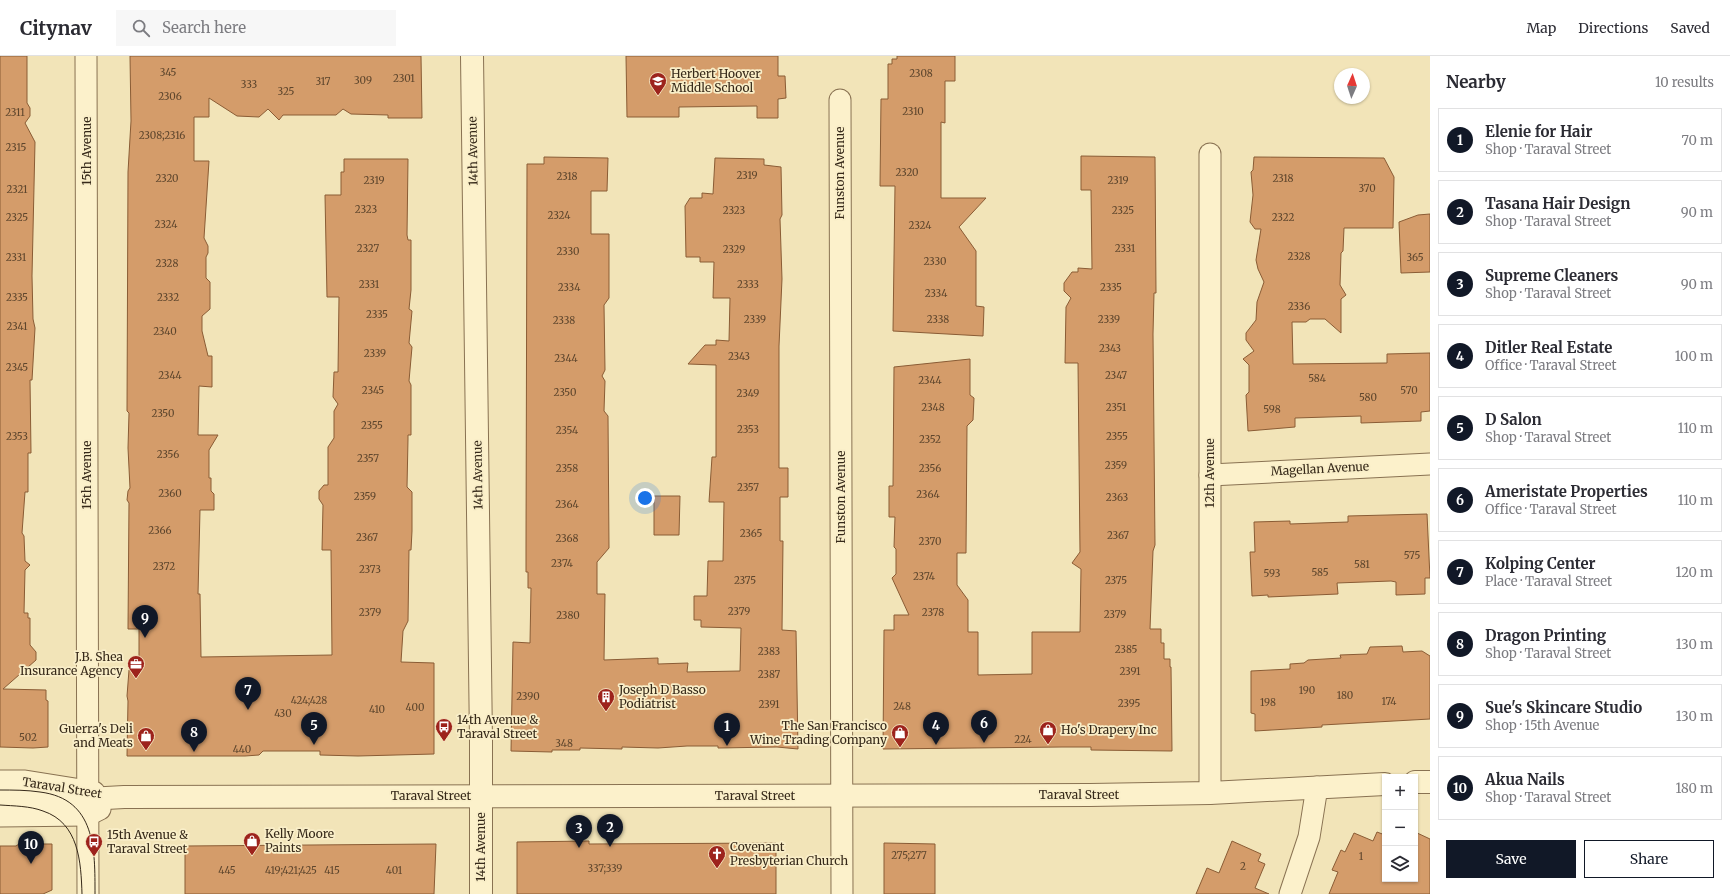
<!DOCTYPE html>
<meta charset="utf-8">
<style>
:root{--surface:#fff;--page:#f7f7f7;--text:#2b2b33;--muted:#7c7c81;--line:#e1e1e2;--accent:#111827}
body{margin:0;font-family:Merriweather,serif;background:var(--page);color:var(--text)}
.controls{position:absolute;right:12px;bottom:12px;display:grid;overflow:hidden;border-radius:0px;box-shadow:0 1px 3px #0004}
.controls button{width:36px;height:36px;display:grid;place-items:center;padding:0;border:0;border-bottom:1px solid var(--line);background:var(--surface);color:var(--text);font:20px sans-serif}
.compass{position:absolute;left:1334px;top:12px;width:36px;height:36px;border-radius:50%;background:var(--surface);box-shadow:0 1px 3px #0004;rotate:3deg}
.you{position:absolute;left:645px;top:442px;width:14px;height:14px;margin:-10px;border:3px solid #fff;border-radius:50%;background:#1a73e8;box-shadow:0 0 0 6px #1a73e833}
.badge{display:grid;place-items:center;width:26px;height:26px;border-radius:50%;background:var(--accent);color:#fff;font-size:13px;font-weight:700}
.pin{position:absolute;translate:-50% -33px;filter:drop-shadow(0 1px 2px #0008)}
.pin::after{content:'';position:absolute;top:21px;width:14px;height:12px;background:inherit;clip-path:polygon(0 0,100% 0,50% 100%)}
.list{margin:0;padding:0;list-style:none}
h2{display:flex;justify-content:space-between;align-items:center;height:52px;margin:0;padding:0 16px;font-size:17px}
h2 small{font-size:13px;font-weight:400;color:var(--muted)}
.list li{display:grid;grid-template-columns:26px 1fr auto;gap:12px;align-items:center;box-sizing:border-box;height:64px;margin:0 8px 8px;padding:0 8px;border:1px solid var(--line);border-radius:0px}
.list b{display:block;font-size:15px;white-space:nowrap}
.list p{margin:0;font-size:13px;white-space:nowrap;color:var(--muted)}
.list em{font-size:13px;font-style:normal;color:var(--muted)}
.actions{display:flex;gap:8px;padding:12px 16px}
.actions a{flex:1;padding:9px 0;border:1px solid var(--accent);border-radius:0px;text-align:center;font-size:14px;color:var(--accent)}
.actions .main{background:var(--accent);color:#fff}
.icon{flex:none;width:22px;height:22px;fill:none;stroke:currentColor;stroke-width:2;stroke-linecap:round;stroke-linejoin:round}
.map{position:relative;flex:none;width:1430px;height:838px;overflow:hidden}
header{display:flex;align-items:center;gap:24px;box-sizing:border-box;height:56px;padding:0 20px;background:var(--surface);border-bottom:1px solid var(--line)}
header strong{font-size:19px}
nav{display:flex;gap:22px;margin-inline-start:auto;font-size:14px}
.search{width:280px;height:36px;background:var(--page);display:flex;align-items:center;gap:10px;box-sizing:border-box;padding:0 14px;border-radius:0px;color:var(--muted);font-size:15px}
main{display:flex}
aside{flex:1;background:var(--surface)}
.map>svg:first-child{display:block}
</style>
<header>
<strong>Citynav</strong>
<div class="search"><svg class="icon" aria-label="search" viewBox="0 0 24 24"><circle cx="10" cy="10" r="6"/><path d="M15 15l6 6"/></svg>Search here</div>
<nav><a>Map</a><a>Directions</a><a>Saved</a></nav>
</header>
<main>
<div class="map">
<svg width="1430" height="838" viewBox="0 0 1430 838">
<rect width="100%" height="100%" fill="#f2e4b8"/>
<g fill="#d49c6a" stroke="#8a5c35">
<polygon points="0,0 27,0 27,47 30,52 30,60 25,67 35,86 32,220 33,263 35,272 32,324 30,324 31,397 28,397 28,436 25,436 22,477 24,480 25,505 30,509 25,514 24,557 28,557 28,562 30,562 30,589 36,596 36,604 3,633 46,634 46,644 48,645 48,691 33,692 0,691"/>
<polygon points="130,0 421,0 422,62 388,62 388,59 351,58 343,53 336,59 283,59 279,64 268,53 259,61 237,60 209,42 209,61 194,61 194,105 209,105 204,182 208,190 208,197 206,201 206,222 210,226 210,253 202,260 202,275 208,300 212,300 212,331 199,330 198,379 218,379 209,394 209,422 211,422 211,435 214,438 214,454 200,454 198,538 200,538 201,601 332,599 331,494 322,494 323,449 319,443 319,435 324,429 328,429 328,391 334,382 334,355 338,348 333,341 334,316 338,316 339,241 327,241 325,139 341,139 341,116 344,116 344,103 408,103 407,179 408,184 411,184 411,234 409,253 412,255 409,287 412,291 409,325 411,329 411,379 408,379 408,383 407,431 412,436 412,475 411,494 409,494 408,565 403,575 401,606 434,607 434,698 358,700 320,699 320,695 263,695 259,699 245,700 127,700 128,645 127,640 129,614 139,612 139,573 128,573 129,447 127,444 128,435 130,432 128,392 129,357 127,355 128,116 131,65"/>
<polygon points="626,0 778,0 778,20 785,20 786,42 778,43 778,62 757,62 757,50 679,51 679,61 627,61"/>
<polygon points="897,0 955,0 955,25 945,25 945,67 941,66 941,142 986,142 959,171 976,195 976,250 984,251 983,280 893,275 895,130 880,130 881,43 888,43 888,8 892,8 892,3 897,3"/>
<polygon points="1081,100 1155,101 1156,237 1154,237 1153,278 1155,489 1153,495 1150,573 1161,573 1161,587 1164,587 1164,603 1170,603 1170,611 1171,611 1172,695 1091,694 1091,691 1062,691 883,693 884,574 894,574 894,559 909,559 892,522 896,518 896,493 894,491 895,461 889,461 889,430 893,430 894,311 970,303 970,339 974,342 973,364 967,370 966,497 957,497 957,529 968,544 968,576 978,576 978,619 1032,618 1032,576 1080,576 1081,513 1072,507 1080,496 1078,307 1065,307 1066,251 1071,242 1064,235 1064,227 1072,216 1078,216 1078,212 1092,213 1091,134 1081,134"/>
<polygon points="544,101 608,102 607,135 591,135 591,178 609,178 609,242 604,249 605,314 602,320 605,325 604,355 608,360 609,492 597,506 597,538 605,538 604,604 658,602 658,608 688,607 687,616 740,615 741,572 701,571 701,564 694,564 694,540 707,540 708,505 723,505 724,446 709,446 712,401 716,401 716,309 688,308 705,289 716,289 716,284 729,285 730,242 713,242 714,206 700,206 700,201 686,201 685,150 690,142 702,142 702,137 713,138 715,102 764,103 764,109 781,111 782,159 780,163 782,223 779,290 779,412 788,412 788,441 780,441 780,485 783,485 782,574 796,575 798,693 777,691 718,692 718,690 687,690 658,692 622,691 622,693 580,692 580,694 552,694 552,696 511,695 513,586 530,587 531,532 528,532 528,516 526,516 526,493 527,108 544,108"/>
<polygon points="1254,101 1384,102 1394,121 1393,172 1344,172 1343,195 1341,197 1340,229 1346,239 1341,243 1341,277 1325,263 1310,263 1306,266 1292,266 1293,308 1387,307 1387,298 1430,297 1430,355 1421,356 1421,365 1361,367 1361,360 1295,362 1295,371 1248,375 1246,339 1249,336 1249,309 1243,303 1254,295 1246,284 1246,277 1256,264 1257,246 1264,226 1258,213 1256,204 1261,173 1255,173 1250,166 1253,139 1251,116 1253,114"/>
<polygon points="1430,158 1430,216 1401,217 1399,166 1418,159"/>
<polygon points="654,440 680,440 679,479 654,479"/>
<polygon points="1427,458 1430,522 1425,522 1425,538 1396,539 1396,526 1391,525 1337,527 1338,538 1268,541 1268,539 1252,540 1250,496 1255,496 1254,466 1290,465 1290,468 1348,466 1348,460"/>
<polygon points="1402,590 1403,596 1422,595 1430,600 1430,663 1322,669 1322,671 1255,675 1255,658 1251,657 1251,615 1290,613 1290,608 1304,607 1308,604 1341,602 1340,599 1367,598 1370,591"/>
<polygon points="1377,776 1385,779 1385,823 1415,823 1415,776 1430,783 1430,838 1329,838 1338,816 1332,814 1341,794 1345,796 1354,777 1373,785"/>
<polygon points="589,785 589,788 776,787 776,838 517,838 517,786"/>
<polygon points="1232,785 1261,798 1258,805 1265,808 1255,832 1269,838 1196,838 1207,812 1219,817"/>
<polygon points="884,787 935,788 935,838 884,838"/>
<polygon points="19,788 52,788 52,834 43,838 0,838 0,790 16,790"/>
<polygon points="436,788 434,838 185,838 185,790"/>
</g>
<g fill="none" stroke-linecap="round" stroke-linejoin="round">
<defs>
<g id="minor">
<polyline points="86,0 88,838"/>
<polyline points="840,44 842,838"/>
<polyline points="1210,98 1210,737"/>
<polyline points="1210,419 1430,408"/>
<polyline points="0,725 25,725 94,736"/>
<polyline points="0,760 88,759 100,753"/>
<polyline points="1290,838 1309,781 1317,731"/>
</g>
<g id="tertiary">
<polyline points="472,0 481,685 481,838"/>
<polyline points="1415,726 1430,726"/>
<polyline points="0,741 88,743 124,741 1090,739 1210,737 1385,728"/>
</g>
</defs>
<use href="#minor" stroke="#897252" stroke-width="23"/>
<use href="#tertiary" stroke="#897252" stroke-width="24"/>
<use href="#minor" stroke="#fcf1cb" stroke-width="21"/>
<use href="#tertiary" stroke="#fcf1cb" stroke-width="22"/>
<g stroke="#362919" stroke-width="1">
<path d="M0,734C13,734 27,734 40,736C96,743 95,794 95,838"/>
<path d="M0,749C14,750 30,750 43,755C79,767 81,806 82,838"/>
</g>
</g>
<defs>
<symbol id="school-pin" viewBox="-11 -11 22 30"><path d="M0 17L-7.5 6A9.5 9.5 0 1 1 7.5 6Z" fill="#9d231c" stroke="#f9eec8"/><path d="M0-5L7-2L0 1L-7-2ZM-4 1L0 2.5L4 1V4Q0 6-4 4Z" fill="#fff"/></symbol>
<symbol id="office-pin" viewBox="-11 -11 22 30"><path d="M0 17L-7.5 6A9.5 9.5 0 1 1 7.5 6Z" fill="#9d231c" stroke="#f9eec8"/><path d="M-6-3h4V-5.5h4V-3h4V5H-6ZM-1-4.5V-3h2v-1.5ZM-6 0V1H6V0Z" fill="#fff"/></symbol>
<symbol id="building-pin" viewBox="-11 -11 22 30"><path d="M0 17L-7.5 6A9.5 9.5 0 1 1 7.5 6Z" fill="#9d231c" stroke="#f9eec8"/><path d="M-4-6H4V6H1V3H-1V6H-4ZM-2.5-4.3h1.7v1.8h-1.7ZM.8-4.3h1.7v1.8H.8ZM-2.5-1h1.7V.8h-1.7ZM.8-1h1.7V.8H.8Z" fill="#fff"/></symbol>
<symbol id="bus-pin" viewBox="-11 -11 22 30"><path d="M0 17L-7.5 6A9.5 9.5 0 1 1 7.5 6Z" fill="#9d231c" stroke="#f9eec8"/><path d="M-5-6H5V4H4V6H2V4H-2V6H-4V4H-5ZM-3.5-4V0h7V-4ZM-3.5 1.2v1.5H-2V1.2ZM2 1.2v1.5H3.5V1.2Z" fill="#fff"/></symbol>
<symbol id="shop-pin" viewBox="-11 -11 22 30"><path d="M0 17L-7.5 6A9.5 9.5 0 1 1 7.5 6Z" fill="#9d231c" stroke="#f9eec8"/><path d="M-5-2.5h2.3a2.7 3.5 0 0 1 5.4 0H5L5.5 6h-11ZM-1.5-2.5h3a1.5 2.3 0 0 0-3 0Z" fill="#fff"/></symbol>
<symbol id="church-pin" viewBox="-11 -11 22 30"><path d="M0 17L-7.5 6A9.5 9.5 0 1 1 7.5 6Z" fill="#9d231c" stroke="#f9eec8"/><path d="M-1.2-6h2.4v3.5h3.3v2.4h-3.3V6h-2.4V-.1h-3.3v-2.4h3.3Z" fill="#fff"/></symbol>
</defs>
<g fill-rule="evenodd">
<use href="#school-pin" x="648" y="15" width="20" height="27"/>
<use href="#office-pin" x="126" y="598" width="20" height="27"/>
<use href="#building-pin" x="596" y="631" width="20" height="27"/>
<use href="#bus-pin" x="434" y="661" width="20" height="27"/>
<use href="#shop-pin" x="1038" y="664" width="20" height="27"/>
<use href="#shop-pin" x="890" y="667" width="20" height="27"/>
<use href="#shop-pin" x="136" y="670" width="20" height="27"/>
<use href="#shop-pin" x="242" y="775" width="20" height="27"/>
<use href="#bus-pin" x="84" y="776" width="20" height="27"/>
<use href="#church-pin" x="707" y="788" width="20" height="27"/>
</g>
<g text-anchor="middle" stroke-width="3.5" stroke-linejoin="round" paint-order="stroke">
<g font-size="10" fill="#5e462d">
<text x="168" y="20">345</text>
<text x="921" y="21">2308</text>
<text x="404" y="26">2301</text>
<text x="363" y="28">309</text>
<text x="323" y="29">317</text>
<text x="249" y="32">333</text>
<text x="286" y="39">325</text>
<text x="170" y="44">2306</text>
<text x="913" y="59">2310</text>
<text x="15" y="60">2311</text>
<text x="162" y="83">2308;2316</text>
<text x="16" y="95">2315</text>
<text x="907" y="120">2320</text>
<text x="747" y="123">2319</text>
<text x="567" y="124">2318</text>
<text x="167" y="126">2320</text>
<text x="1283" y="126">2318</text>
<text x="374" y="128">2319</text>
<text x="1118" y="128">2319</text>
<text x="1367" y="136">370</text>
<text x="17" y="137">2321</text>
<text x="366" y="157">2323</text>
<text x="734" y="158">2323</text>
<text x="1123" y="158">2325</text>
<text x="559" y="163">2324</text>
<text x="17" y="165">2325</text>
<text x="1283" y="165">2322</text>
<text x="166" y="172">2324</text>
<text x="920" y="173">2324</text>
<text x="368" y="196">2327</text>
<text x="1125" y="196">2331</text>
<text x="734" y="197">2329</text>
<text x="568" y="199">2330</text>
<text x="1299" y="204">2328</text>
<text x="16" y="205">2331</text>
<text x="1415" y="205">365</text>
<text x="935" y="209">2330</text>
<text x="167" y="211">2328</text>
<text x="369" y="232">2331</text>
<text x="748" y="232">2333</text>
<text x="569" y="235">2334</text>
<text x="1111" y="235">2335</text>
<text x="936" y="241">2334</text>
<text x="17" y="245">2335</text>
<text x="168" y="245">2332</text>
<text x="1299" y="254">2336</text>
<text x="377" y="262">2335</text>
<text x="755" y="267">2339</text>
<text x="938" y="267">2338</text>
<text x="1109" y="267">2339</text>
<text x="564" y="268">2338</text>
<text x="17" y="274">2341</text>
<text x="165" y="279">2340</text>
<text x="1110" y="296">2343</text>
<text x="375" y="301">2339</text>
<text x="739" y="304">2343</text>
<text x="566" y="306">2344</text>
<text x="17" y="315">2345</text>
<text x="170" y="323">2344</text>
<text x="1116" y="323">2347</text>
<text x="1317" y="326">584</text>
<text x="930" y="328">2344</text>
<text x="373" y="338">2345</text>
<text x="1409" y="338">570</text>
<text x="565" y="340">2350</text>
<text x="748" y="341">2349</text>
<text x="1368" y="345">580</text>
<text x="933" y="355">2348</text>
<text x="1116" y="355">2351</text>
<text x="1272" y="357">598</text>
<text x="163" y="361">2350</text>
<text x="372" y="373">2355</text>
<text x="748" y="377">2353</text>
<text x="567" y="378">2354</text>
<text x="17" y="384">2353</text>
<text x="1117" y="384">2355</text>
<text x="930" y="387">2352</text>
<text x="168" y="402">2356</text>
<text x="368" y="406">2357</text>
<text x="1116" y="413">2359</text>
<text x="567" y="416">2358</text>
<text x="930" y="416">2356</text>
<text x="748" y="435">2357</text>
<text x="170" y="441">2360</text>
<text x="928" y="442">2364</text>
<text x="365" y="444">2359</text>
<text x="1117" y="445">2363</text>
<text x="567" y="452">2364</text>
<text x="160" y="478">2366</text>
<text x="751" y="481">2365</text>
<text x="1118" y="483">2367</text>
<text x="367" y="485">2367</text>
<text x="567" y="486">2368</text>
<text x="930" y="489">2370</text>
<text x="1412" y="503">575</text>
<text x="562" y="511">2374</text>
<text x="1362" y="512">581</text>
<text x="164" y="514">2372</text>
<text x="370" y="517">2373</text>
<text x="1320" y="520">585</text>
<text x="1272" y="521">593</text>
<text x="924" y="524">2374</text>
<text x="745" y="528">2375</text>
<text x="1116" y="528">2375</text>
<text x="739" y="559">2379</text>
<text x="370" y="560">2379</text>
<text x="933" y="560">2378</text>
<text x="1115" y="562">2379</text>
<text x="568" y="563">2380</text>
<text x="1126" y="597">2385</text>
<text x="769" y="599">2383</text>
<text x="1130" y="619">2391</text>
<text x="769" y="622">2387</text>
<text x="1307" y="638">190</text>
<text x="1345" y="643">180</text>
<text x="528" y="644">2390</text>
<text x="309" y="648">424;428</text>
<text x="1389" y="649">174</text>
<text x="1268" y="650">198</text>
<text x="1129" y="651">2395</text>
<text x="769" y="652">2391</text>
<text x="902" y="654">248</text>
<text x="415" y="655">400</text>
<text x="377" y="657">410</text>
<text x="283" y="661">430</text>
<text x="28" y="685">502</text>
<text x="1023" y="687">224</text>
<text x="564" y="691">348</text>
<text x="242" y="697">440</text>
<text x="909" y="803">275;277</text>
<text x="1361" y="804">1</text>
<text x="1243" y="814">2</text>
<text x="605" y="816">337;339</text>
<text x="227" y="818">445</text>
<text x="291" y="818">419;421;425</text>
<text x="332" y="818">415</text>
<text x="394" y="818">401</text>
</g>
<g font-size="12" fill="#362919" stroke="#f9eec8" text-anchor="start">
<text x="671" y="22">Herbert Hoover<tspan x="671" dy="14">Middle School</tspan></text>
<text x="123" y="605" text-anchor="end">J.B. Shea<tspan x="123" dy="14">Insurance Agency</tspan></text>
<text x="619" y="638">Joseph D Basso<tspan x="619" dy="14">Podiatrist</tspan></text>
<text x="457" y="668">14th Avenue &amp;<tspan x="457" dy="14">Taraval Street</tspan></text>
<text x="887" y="674" text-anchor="end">The San Francisco<tspan x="887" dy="14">Wine Trading Company</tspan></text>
<text x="133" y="677" text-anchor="end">Guerra's Deli<tspan x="133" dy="14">and Meats</tspan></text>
<text x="1061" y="678">Ho's Drapery Inc</text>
<text x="265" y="782">Kelly Moore<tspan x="265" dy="14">Paints</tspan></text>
<text x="107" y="783">15th Avenue &amp;<tspan x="107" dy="14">Taraval Street</tspan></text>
<text x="730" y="795">Covenant<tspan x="730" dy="14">Presbyterian Church</tspan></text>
</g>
<g font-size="12" fill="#362919" stroke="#f9eec8">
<text transform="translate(87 95) rotate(-90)" y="4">15th Avenue</text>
<text transform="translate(473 95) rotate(-91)" y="4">14th Avenue</text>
<text transform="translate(840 117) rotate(-90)" y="4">Funston Avenue</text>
<text transform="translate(1320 413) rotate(-3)" y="4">Magellan Avenue</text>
<text transform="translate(1210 417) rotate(-90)" y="4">12th Avenue</text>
<text transform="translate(87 419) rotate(-90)" y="4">15th Avenue</text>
<text transform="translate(478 419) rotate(-91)" y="4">14th Avenue</text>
<text transform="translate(841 441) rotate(-90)" y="4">Funston Avenue</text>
<text transform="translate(62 732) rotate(9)" y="4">Taraval Street</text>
<text x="1079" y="743">Taraval Street</text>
<text x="431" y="744">Taraval Street</text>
<text x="755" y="744">Taraval Street</text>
<text transform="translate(481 791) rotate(-90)" y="4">14th Avenue</text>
</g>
</g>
</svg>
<div class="controls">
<button>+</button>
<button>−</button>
<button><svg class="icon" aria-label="layers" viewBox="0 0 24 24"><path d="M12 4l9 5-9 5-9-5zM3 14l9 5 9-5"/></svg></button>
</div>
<svg class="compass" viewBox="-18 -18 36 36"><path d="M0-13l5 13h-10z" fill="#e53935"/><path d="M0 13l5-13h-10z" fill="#7c7c81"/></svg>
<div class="you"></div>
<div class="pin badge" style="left:727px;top:690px">1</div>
<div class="pin badge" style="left:610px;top:791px">2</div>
<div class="pin badge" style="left:579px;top:792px">3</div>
<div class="pin badge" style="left:936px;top:689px">4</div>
<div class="pin badge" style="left:314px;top:689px">5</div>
<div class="pin badge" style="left:984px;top:687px">6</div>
<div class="pin badge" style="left:248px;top:654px">7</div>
<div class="pin badge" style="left:194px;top:696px">8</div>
<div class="pin badge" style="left:145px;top:582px">9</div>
<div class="pin badge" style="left:31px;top:808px">10</div>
</div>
<aside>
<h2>Nearby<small>10 results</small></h2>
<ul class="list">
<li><span class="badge">1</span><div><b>Elenie for Hair</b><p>Shop · Taraval Street</p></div><em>70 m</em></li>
<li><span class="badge">2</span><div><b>Tasana Hair Design</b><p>Shop · Taraval Street</p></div><em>90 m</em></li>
<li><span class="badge">3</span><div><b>Supreme Cleaners</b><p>Shop · Taraval Street</p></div><em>90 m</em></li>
<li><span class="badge">4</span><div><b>Ditler Real Estate</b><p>Office · Taraval Street</p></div><em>100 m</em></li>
<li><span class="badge">5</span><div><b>D Salon</b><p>Shop · Taraval Street</p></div><em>110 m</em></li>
<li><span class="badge">6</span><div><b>Ameristate Properties</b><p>Office · Taraval Street</p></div><em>110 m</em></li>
<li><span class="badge">7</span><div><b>Kolping Center</b><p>Place · Taraval Street</p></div><em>120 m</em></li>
<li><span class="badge">8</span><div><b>Dragon Printing</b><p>Shop · Taraval Street</p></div><em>130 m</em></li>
<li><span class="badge">9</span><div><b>Sue's Skincare Studio</b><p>Shop · 15th Avenue</p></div><em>130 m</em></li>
<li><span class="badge">10</span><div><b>Akua Nails</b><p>Shop · Taraval Street</p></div><em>180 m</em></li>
</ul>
<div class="actions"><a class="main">Save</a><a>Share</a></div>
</aside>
</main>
